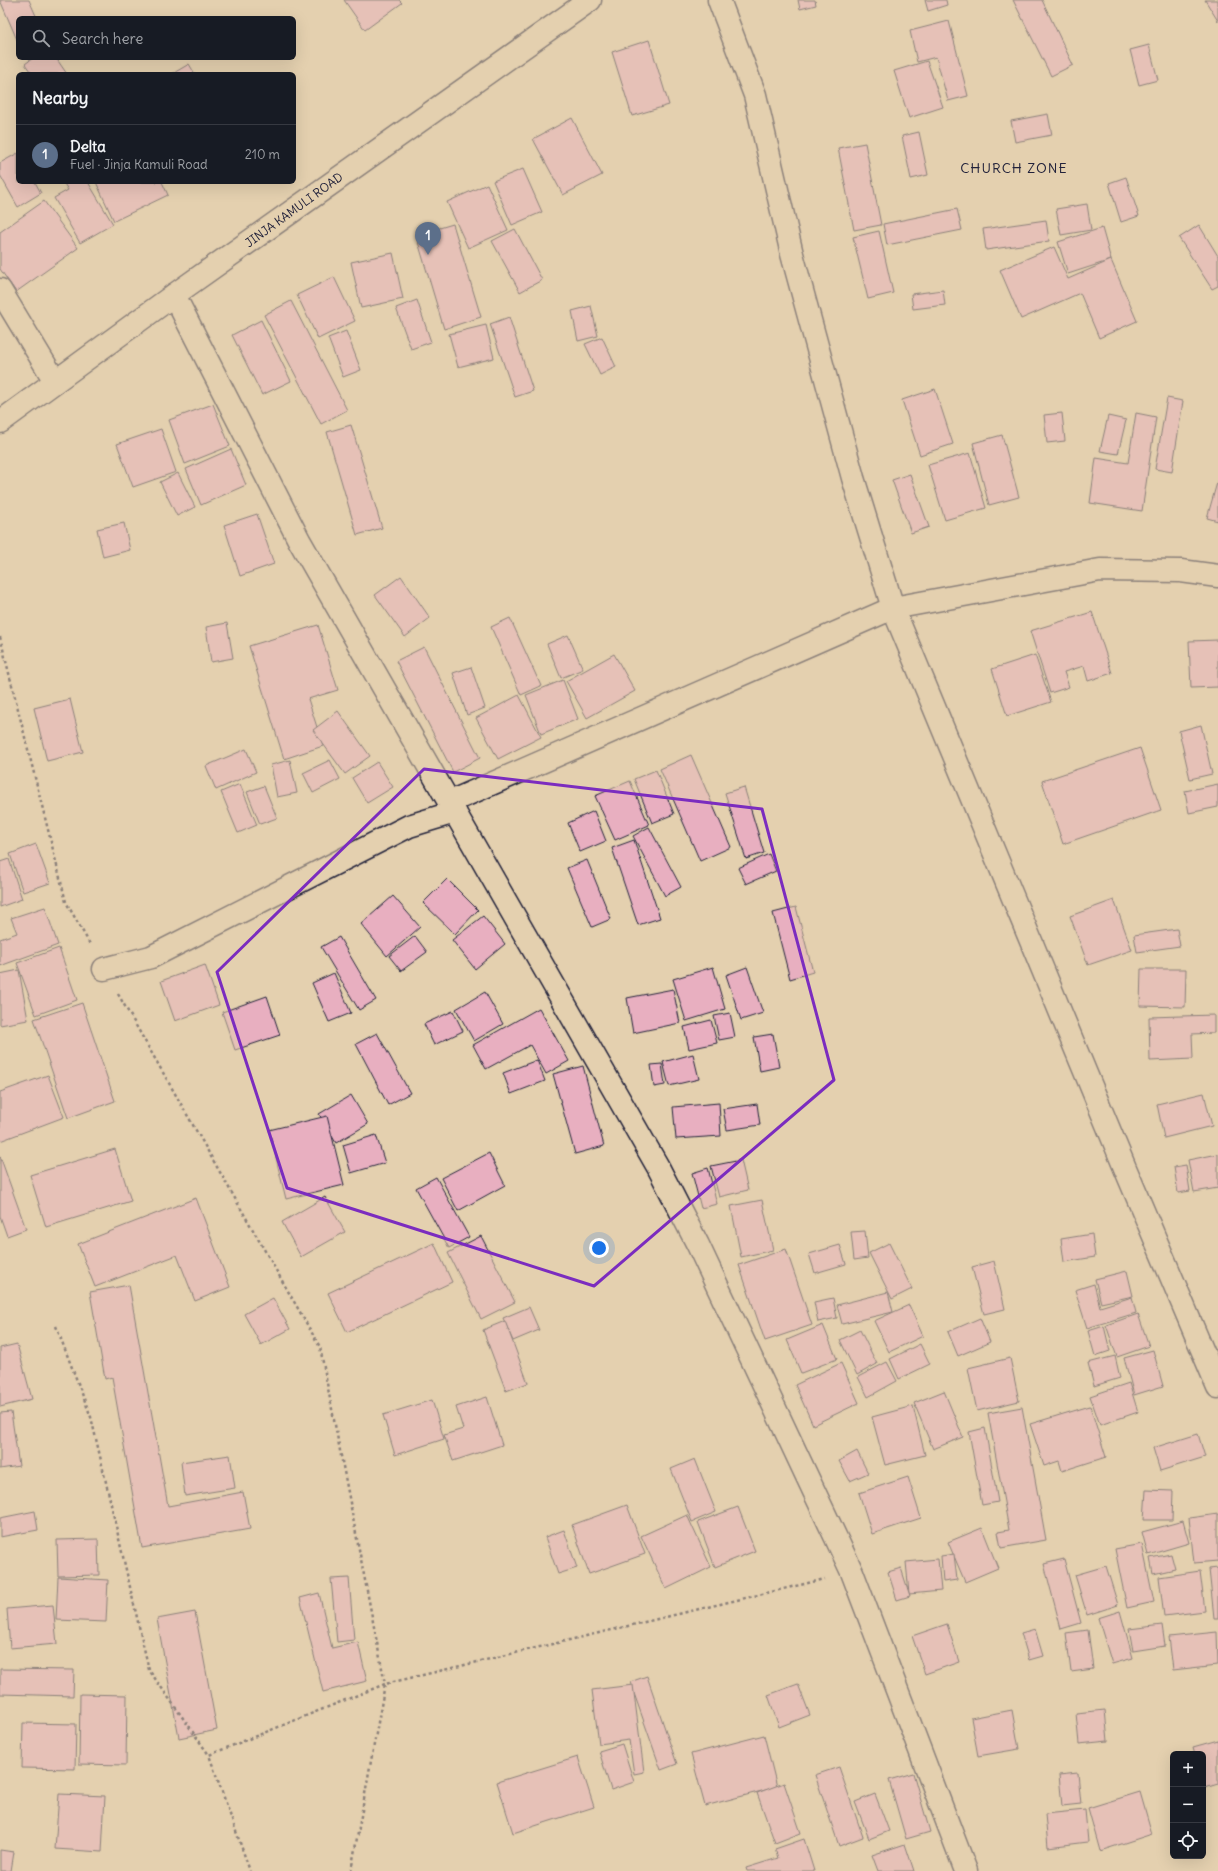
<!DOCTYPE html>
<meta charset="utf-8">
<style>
:root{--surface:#171b24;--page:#20242c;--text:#f1f3f6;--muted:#9ea1a6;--line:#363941;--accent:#d1495b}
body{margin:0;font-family:Delius,sans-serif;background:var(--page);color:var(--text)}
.controls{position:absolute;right:12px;bottom:12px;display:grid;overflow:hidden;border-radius:6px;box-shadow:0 4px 16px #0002}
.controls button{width:36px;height:36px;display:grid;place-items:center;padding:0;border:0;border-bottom:1px solid var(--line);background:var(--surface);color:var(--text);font:20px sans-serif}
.you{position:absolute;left:599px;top:1248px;width:14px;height:14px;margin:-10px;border:3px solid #fff;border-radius:50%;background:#1a73e8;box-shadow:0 0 0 6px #1a73e833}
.badge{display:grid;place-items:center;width:26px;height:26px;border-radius:50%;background:var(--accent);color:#fff;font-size:13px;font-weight:700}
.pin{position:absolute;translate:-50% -33px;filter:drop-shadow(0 1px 2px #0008)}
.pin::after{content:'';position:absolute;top:21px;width:14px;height:12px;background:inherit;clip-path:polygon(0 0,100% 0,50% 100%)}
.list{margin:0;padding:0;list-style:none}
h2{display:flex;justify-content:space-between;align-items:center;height:52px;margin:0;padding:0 16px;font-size:17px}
h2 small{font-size:13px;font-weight:400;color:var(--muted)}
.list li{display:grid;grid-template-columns:26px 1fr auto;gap:12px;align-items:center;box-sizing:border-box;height:60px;padding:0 16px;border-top:1px solid var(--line)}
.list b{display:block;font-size:15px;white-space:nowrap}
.list p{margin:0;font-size:13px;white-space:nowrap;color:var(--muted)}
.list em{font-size:13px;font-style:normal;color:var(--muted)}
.icon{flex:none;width:22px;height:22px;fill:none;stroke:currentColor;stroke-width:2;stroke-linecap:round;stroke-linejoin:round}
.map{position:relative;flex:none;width:1218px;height:1871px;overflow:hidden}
.search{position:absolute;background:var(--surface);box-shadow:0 4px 16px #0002;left:16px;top:16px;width:280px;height:44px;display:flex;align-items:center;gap:10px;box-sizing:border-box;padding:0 14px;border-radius:6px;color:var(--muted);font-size:15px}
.panel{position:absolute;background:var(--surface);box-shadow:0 4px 16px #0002;left:16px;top:72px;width:280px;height:112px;border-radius:6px}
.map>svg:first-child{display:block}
</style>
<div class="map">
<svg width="1218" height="1871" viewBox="0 0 1218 1871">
<rect width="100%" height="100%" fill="#e4d0af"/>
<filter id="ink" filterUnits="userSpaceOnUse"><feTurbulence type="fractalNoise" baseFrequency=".025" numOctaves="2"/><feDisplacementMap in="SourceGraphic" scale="8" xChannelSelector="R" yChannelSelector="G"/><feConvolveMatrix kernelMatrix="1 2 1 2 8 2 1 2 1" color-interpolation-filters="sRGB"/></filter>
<g filter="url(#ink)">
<g fill="#e8afc0" stroke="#22223b">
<polygon points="0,0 29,0 37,18 18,18 18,42"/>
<polygon points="344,0 399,0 402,3 365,30"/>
<polygon points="798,0 815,0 816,5 800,9"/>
<polygon points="925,0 946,0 947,5 928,11"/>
<polygon points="1013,0 1042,0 1073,65 1051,76"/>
<polygon points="1205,0 1218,0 1218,21"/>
<polygon points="949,21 968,96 948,101 936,57 917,62 910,31"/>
<polygon points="649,40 669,105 632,116 612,52"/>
<polygon points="1149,45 1158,80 1139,85 1130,50"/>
<polygon points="33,58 56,58 67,74 32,74 25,64"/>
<polygon points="927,61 943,107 909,118 894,71"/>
<polygon points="189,64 195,74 172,74"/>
<polygon points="1048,114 1052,135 1015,142 1011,121"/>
<polygon points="572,118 602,175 563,195 533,139"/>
<polygon points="919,132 928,175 911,179 902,136"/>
<polygon points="865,143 881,225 854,230 838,148"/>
<polygon points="18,153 18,182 35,182 41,193 18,207 0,175 0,163"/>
<polygon points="523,169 542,212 512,225 493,181"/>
<polygon points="1126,177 1139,216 1121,222 1109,183"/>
<polygon points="63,182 88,182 113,224 80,243 54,198 68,190"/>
<polygon points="96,182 162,182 168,195 114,221"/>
<polygon points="487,184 508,230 468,248 447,202"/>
<polygon points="44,201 78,248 16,292 0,269 0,232"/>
<polygon points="1087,204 1091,230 1061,235 1056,209"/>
<polygon points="957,209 962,230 887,245 883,224"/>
<polygon points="1046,220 1049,241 986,250 983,229"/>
<polygon points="453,224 481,317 444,329 416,235"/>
<polygon points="1199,225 1218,256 1218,286 1212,289 1179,238"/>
<polygon points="1102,228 1111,260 1068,274 1058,242"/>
<polygon points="515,229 542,280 520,292 492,241"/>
<polygon points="879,231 893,293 868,299 853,237"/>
<polygon points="1054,247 1068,279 1111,260 1137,321 1099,338 1080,293 1021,319 1000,270"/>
<polygon points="393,253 403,299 361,308 351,262"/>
<polygon points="334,277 355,321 318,339 297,295"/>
<polygon points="943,290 945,305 913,309 911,294"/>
<polygon points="417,300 431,342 411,349 396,308"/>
<polygon points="291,301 347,410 321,424 264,315"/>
<polygon points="591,306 598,336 578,341 572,311"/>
<polygon points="509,317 533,391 515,397 490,324"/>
<polygon points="261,320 291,381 262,395 232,335"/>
<polygon points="486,325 494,358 458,367 449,334"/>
<polygon points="346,331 361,370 343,377 328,338"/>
<polygon points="602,337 616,367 600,375 585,344"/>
<polygon points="935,389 953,444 920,455 902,400"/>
<polygon points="1167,398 1183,401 1172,472 1155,469"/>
<polygon points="213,404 230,446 185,464 169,420"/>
<polygon points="1062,413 1065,441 1047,443 1044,415"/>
<polygon points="1136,413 1156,417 1142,511 1090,503 1096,458 1128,463"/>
<polygon points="1108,416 1126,420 1118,454 1100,451"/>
<polygon points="351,425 382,528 357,535 327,432"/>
<polygon points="161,429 176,472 133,487 117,444"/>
<polygon points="1002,435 1019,497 989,505 973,443"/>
<polygon points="231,449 246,485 201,505 186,469"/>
<polygon points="970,453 986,508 945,520 928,465"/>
<polygon points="178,473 195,507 177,516 160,482"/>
<polygon points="910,474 929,527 911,533 892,480"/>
<polygon points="1218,479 1218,521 1207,518"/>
<polygon points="257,514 274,564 240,576 224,525"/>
<polygon points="124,523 130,550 103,557 97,529"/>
<polygon points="401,576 430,618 405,637 375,595"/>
<polygon points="1092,612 1112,673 1088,681 1084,666 1064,672 1069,687 1050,693 1030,631"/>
<polygon points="510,618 541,686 521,695 491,627"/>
<polygon points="227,623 233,658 211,662 206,627"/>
<polygon points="318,625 338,690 308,699 323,746 284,759 249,646"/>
<polygon points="568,635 583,669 561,678 547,644"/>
<polygon points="1218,640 1218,687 1191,688 1189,641"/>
<polygon points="424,647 480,758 453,772 396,661"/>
<polygon points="614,654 635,691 587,718 566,681"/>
<polygon points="1035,655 1051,702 1007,716 992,669"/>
<polygon points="471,667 485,708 467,715 453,673"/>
<polygon points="563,680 578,719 541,734 526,695"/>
<polygon points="519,695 541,737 498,759 476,718"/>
<polygon points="70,699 83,752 47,761 34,708"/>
<polygon points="338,711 370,756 345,774 313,730"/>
<polygon points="1201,725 1212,774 1190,779 1179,731"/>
<polygon points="1140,748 1161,810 1063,844 1042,781"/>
<polygon points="246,749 256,772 216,790 206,766"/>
<polygon points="691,755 731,847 700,861 660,769"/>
<polygon points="290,760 297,793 277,797 271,765"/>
<polygon points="330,760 340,779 313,793 303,773"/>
<polygon points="377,762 393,787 367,803 352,778"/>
<polygon points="656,770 674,814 652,823 634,779"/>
<polygon points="630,781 649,825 615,840 595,796"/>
<polygon points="240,784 257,825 238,833 221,792"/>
<polygon points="1218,784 1218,807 1189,813 1185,791"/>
<polygon points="264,786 277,818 260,824 247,792"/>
<polygon points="744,787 764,853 746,859 725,793"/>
<polygon points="594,811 606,841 580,852 568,823"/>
<polygon points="649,827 681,887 665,896 633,836"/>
<polygon points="634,840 660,918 638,925 612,848"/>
<polygon points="36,844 50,883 23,892 10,854"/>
<polygon points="769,854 776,871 746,884 738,868"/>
<polygon points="9,859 22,899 0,907 0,862"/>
<polygon points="587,860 611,919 592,927 567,868"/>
<polygon points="447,879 478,910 455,934 423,903"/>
<polygon points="393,896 420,927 387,956 361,924"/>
<polygon points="1114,900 1132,950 1088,965 1070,916"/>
<polygon points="45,907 58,945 0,966 0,939 17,933 11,918"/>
<polygon points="796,907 813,972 790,979 773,913"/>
<polygon points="483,916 505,944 475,969 452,940"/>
<polygon points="1177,929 1180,946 1137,952 1134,935"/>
<polygon points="415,936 427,952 401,971 389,956"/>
<polygon points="339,937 376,1000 359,1010 321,947"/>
<polygon points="59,948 77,1000 36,1015 17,963"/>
<polygon points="205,965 219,1005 175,1021 161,981"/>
<polygon points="713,967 725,1009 686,1021 673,979"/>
<polygon points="747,967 763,1013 741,1020 726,975"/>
<polygon points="1141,969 1186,969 1185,1007 1140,1006"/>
<polygon points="19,970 28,1020 0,1025 0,974"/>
<polygon points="334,973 351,1013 329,1022 312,983"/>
<polygon points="673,989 680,1023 633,1033 627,998"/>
<polygon points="485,992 503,1024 474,1041 456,1009"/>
<polygon points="267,996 280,1035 235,1050 222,1012"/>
<polygon points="82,1003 115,1101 68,1118 34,1019"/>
<polygon points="539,1008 569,1061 546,1074 530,1045 486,1069 473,1045"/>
<polygon points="453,1011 463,1031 434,1045 424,1024"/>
<polygon points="730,1013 735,1037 719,1040 714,1016"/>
<polygon points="1214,1015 1214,1033 1192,1034 1193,1059 1150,1061 1149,1017"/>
<polygon points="711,1020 717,1043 689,1049 684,1027"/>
<polygon points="377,1033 410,1093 388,1105 356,1044"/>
<polygon points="773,1034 779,1067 760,1071 754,1037"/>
<polygon points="693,1054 699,1079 669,1086 663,1062"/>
<polygon points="537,1060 545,1081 511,1094 503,1073"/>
<polygon points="662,1064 665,1085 654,1087 651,1065"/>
<polygon points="583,1066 604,1146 575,1154 553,1074"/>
<polygon points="48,1075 64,1117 0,1141 0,1092"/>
<polygon points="1204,1093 1212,1126 1164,1138 1157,1104"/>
<polygon points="351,1095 368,1124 336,1143 319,1114"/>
<polygon points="719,1103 721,1136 676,1139 673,1107"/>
<polygon points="757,1104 760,1125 727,1130 723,1109"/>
<polygon points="327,1116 344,1185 286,1199 269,1130"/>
<polygon points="376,1135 385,1163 351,1173 343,1145"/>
<polygon points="115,1149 131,1201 46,1227 30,1175"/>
<polygon points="489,1153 505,1185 458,1211 441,1178"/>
<polygon points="1218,1154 1218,1188 1194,1192 1188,1160"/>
<polygon points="0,1156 26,1229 7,1236 0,1216"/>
<polygon points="741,1160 748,1190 719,1197 711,1166"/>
<polygon points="1186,1165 1190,1191 1178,1193 1174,1167"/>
<polygon points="708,1168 717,1204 701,1208 692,1173"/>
<polygon points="436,1177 469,1237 449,1248 416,1188"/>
<polygon points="325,1197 345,1232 301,1257 282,1222"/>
<polygon points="196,1198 230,1287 195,1301 177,1255 95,1287 78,1244"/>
<polygon points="762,1200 773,1250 741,1257 731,1206"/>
<polygon points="865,1231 868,1258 854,1260 851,1232"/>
<polygon points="1092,1234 1095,1257 1064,1262 1061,1239"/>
<polygon points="481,1236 515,1302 481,1319 448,1253"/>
<polygon points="434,1243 452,1282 347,1332 328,1293"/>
<polygon points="889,1243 912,1289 892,1299 869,1253"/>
<polygon points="840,1245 846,1264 815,1273 809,1254"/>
<polygon points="786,1249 812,1325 765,1341 739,1265"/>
<polygon points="994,1261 1005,1309 984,1314 972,1267"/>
<polygon points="1127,1271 1133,1296 1101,1303 1095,1279"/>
<polygon points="1094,1284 1100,1307 1132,1297 1136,1313 1087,1328 1075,1290"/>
<polygon points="129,1285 168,1506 243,1492 250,1529 142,1548 112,1377 105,1379 90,1292"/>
<polygon points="888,1292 893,1312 842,1324 837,1305"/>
<polygon points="273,1298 290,1329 261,1345 244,1314"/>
<polygon points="833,1298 837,1318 818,1322 814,1302"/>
<polygon points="909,1305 923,1336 889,1352 874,1321"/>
<polygon points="529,1307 539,1330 513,1341 503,1318"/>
<polygon points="1138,1314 1149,1346 1117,1357 1106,1325"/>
<polygon points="980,1318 990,1342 958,1356 948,1332"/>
<polygon points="505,1321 528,1383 506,1391 483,1330"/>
<polygon points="823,1325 837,1359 801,1373 787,1340"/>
<polygon points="1104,1326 1110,1351 1095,1356 1088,1331"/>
<polygon points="860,1330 877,1364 857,1375 840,1340"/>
<polygon points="17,1344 32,1399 0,1407 0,1348"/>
<polygon points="920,1344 930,1364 899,1379 890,1359"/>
<polygon points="1153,1350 1163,1386 1134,1395 1124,1358"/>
<polygon points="1115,1356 1120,1378 1094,1386 1088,1363"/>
<polygon points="1010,1358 1019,1401 977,1411 968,1368"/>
<polygon points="887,1362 897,1381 868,1397 858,1377"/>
<polygon points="841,1363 859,1403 813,1425 795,1385"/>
<polygon points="1129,1383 1138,1412 1100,1425 1090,1396"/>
<polygon points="944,1391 963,1437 933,1449 914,1403"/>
<polygon points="487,1397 502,1445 453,1461 444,1435 463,1429 456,1407"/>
<polygon points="432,1400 444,1439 395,1455 383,1415"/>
<polygon points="913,1406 925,1455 885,1465 872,1417"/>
<polygon points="1090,1406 1106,1457 1062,1471 1059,1461 1044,1466 1030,1424"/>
<polygon points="1022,1407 1046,1540 1001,1548 998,1532 1009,1530 988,1413"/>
<polygon points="11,1412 19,1466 0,1469 0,1413"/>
<polygon points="985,1428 998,1502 982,1505 969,1432"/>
<polygon points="1198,1434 1205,1457 1160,1471 1153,1448"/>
<polygon points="857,1451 868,1473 850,1481 839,1461"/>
<polygon points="230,1455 235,1488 185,1496 181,1462"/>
<polygon points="695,1459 716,1512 692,1522 671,1469"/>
<polygon points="908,1477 921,1518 872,1534 859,1493"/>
<polygon points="1146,1490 1173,1491 1172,1520 1144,1520"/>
<polygon points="627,1505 645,1554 589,1574 572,1525"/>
<polygon points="738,1507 755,1551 715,1567 698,1522"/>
<polygon points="35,1511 38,1530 0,1537 0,1518"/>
<polygon points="1218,1514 1218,1561 1194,1563 1189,1518"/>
<polygon points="687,1515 711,1567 666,1589 641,1536"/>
<polygon points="1183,1521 1189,1543 1148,1555 1142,1532"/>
<polygon points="982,1528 998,1568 965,1582 948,1542"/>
<polygon points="564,1530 577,1568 558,1574 545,1537"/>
<polygon points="98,1539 99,1575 58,1576 57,1540"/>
<polygon points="1142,1544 1154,1602 1127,1608 1115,1549"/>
<polygon points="954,1554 957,1580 943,1582 941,1556"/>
<polygon points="1171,1554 1175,1569 1153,1574 1150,1558"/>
<polygon points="938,1559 941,1591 909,1594 906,1562"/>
<polygon points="1064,1559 1081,1623 1061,1629 1044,1564"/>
<polygon points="1106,1566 1118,1605 1087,1615 1075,1575"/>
<polygon points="901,1568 910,1596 897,1600 888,1572"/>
<polygon points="1218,1568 1218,1618 1214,1618 1209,1569"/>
<polygon points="1200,1571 1205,1611 1164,1616 1159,1577"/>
<polygon points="58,1577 108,1580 106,1622 56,1620"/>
<polygon points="349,1578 354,1640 337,1642 331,1579"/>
<polygon points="319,1593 332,1648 358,1642 367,1681 323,1692 300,1598"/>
<polygon points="53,1605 57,1644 10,1648 7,1609"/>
<polygon points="1120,1611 1133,1658 1112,1664 1098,1618"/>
<polygon points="195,1612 217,1730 179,1738 157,1619"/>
<polygon points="947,1624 959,1662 925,1674 912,1636"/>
<polygon points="1162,1625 1165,1646 1133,1651 1129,1629"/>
<polygon points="1035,1629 1043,1656 1029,1660 1021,1633"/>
<polygon points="1088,1630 1093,1669 1071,1672 1066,1633"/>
<polygon points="1217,1632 1218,1665 1173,1670 1169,1637"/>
<polygon points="0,1669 74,1670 73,1696 0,1694"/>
<polygon points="647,1676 677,1764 661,1770 630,1682"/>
<polygon points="798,1684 810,1715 779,1727 768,1695"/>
<polygon points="633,1685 644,1772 634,1774 629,1740 599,1744 592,1690"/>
<polygon points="80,1694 127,1695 126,1765 79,1764"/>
<polygon points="1012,1710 1019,1749 978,1756 971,1718"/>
<polygon points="1105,1710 1108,1741 1079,1744 1076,1713"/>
<polygon points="23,1723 76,1724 75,1769 22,1768"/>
<polygon points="764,1735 777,1787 705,1806 691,1754"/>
<polygon points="1218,1740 1218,1784 1205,1788 1203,1781 1203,1754 1195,1754 1193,1747"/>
<polygon points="622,1744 634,1782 611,1790 599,1751"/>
<polygon points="578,1757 594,1807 513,1833 497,1782"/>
<polygon points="839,1767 863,1837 839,1846 815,1775"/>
<polygon points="913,1773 930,1832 906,1839 889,1780"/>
<polygon points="1078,1773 1081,1804 1062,1806 1059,1775"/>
<polygon points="784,1783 801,1833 775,1843 757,1793"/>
<polygon points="1140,1792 1152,1834 1100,1851 1088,1808"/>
<polygon points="59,1794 105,1796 102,1852 55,1849"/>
<polygon points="875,1794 889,1831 869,1839 855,1802"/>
<polygon points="1085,1810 1088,1842 1048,1847 1045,1814"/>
<polygon points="804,1839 814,1871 747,1871 746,1868 778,1858 775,1849"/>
<polygon points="905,1844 914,1871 878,1871 872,1855"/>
<polygon points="0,1850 14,1852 11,1871 0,1871"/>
</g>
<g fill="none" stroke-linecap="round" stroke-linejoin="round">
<defs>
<g id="street">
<polyline points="719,0 755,95 792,254 853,478 893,608 1125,1168 1218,1387"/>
<polyline points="0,290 55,381"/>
<polyline points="174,295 299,540 658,1167 698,1245 852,1572 966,1871"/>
<polyline points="450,802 893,608 1100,570 1181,571 1218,576"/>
<polyline points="104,969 151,957 409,826 455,812"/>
</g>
<polyline id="secondary" points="0,422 174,295 590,0"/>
</defs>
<use href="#street" stroke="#22223b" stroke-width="25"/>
<use href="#secondary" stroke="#22223b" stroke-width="25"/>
<g stroke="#22223b" stroke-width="2.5" stroke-dasharray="3 3" stroke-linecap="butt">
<polyline points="0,637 66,902 91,946"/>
<polyline points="118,994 320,1347 385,1684 209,1755 250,1871"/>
<polyline points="56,1326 91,1417 149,1670 209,1755"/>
<polyline points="351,1871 385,1684 825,1579"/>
</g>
<use href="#street" stroke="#e4d0af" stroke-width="22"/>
<use href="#secondary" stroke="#e4d0af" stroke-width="22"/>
</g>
</g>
<path d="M0 0H1218V1871H0ZM424,769L762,809L834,1080L594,1286L287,1188L217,972Z" fill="#e4d0af" fill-opacity=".55" fill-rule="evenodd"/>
<path fill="none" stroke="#7b2cbf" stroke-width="3" stroke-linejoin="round" d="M424,769L762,809L834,1080L594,1286L287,1188L217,972Z"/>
<g text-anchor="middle" stroke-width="3" stroke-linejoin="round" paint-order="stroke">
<g font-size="12" fill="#22223b" stroke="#e4d0af">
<text transform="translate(294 210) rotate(-36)" y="4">JINJA KAMULI ROAD</text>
</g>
<g font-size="14" letter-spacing="1" fill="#22223b" stroke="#e4d0af">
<text x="1014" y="173">CHURCH ZONE</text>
</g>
</g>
</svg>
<div class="controls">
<button>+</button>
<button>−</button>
<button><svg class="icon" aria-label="locate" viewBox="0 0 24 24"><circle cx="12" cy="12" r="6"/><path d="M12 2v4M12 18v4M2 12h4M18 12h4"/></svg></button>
</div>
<div class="you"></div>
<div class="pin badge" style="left:428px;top:255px;background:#5c6f8a">1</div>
<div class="search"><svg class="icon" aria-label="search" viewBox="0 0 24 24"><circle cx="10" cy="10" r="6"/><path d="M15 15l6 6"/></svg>Search here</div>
<section class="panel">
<h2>Nearby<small></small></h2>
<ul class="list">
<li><span class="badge" style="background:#5c6f8a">1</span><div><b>Delta</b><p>Fuel · Jinja Kamuli Road</p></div><em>210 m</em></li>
</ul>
</section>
</div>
